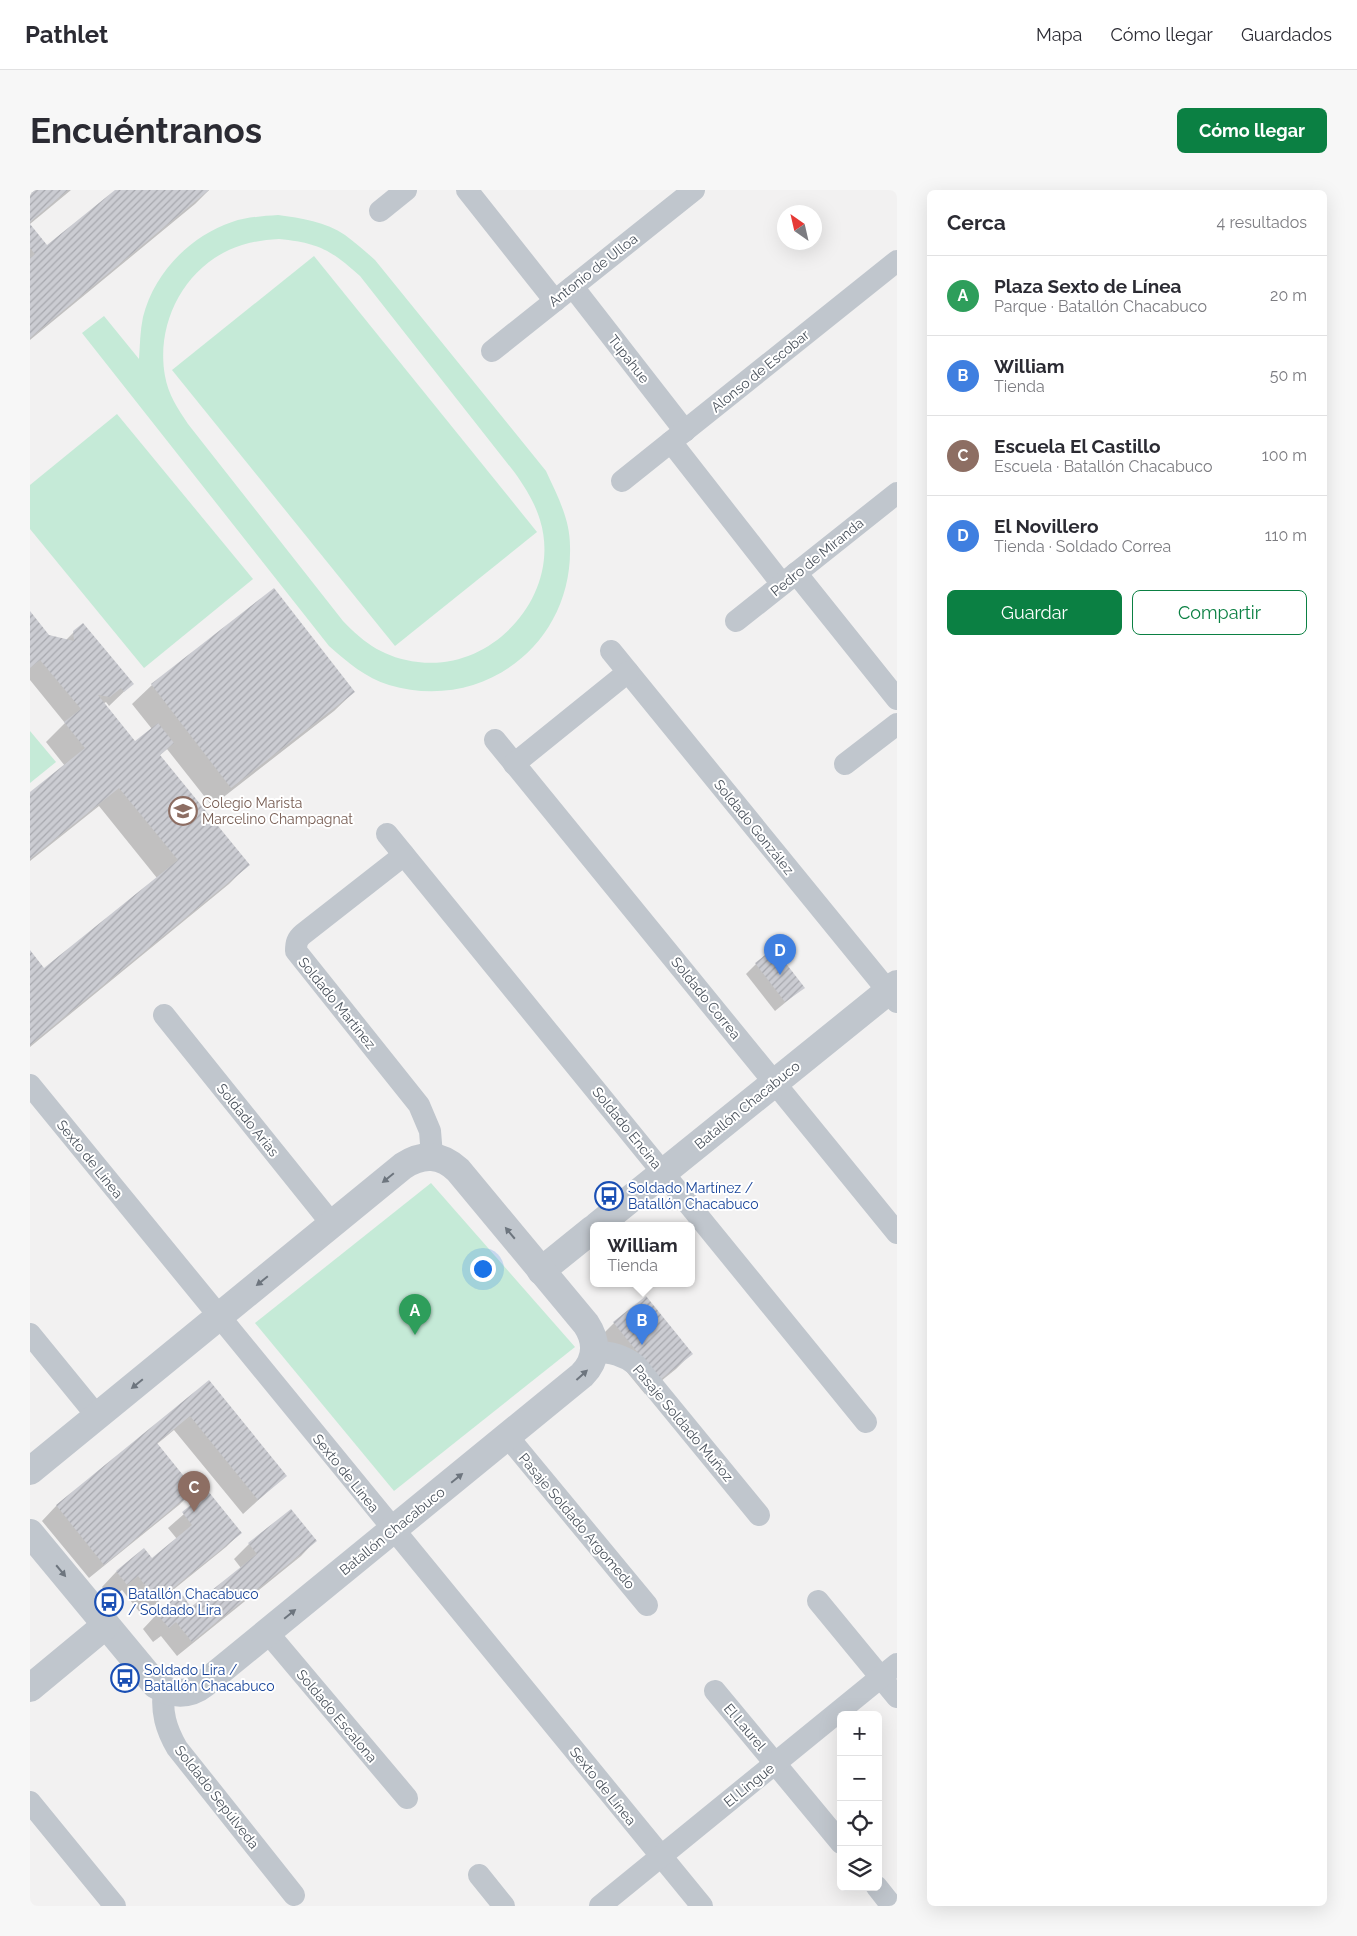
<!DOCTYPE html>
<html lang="es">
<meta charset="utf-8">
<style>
:root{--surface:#fff;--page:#f7f7f7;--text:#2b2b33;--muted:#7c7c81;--line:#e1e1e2;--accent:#0b8043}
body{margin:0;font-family:Raleway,sans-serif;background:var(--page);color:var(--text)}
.controls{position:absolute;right:15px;bottom:15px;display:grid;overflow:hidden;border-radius:8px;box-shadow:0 5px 20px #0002}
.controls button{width:45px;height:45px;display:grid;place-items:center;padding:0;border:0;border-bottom:1px solid var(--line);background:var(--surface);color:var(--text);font:25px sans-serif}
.compass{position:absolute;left:747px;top:15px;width:45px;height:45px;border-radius:50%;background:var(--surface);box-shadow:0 5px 20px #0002;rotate:326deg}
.you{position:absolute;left:452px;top:1078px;width:18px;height:18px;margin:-12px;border:4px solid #fff;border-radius:50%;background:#1a73e8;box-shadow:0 0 0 8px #1a73e833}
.badge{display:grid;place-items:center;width:32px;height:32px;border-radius:50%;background:var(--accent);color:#fff;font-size:16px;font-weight:700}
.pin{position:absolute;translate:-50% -41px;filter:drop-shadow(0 1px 2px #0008)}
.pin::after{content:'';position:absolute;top:26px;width:18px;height:15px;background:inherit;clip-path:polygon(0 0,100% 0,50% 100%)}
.popup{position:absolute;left:560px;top:1032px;width:105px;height:65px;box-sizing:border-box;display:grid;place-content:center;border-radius:8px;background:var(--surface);filter:drop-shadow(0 1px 4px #0005);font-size:16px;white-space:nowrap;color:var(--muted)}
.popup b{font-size:19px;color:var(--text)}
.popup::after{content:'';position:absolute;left:50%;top:100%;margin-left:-10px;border:10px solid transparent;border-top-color:var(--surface)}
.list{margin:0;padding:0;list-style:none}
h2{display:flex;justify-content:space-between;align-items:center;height:65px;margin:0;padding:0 20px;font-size:21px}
h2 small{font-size:16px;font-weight:400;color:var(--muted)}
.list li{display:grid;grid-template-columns:32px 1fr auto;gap:15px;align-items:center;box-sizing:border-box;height:80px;padding:0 20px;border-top:1px solid var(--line)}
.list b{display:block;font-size:19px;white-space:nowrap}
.list p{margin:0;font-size:16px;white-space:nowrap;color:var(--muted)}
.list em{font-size:16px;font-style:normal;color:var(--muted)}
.actions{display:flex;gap:10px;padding:15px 20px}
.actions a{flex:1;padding:11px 0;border:1px solid var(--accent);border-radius:8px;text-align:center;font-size:18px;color:var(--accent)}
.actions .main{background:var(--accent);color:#fff}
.icon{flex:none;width:28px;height:28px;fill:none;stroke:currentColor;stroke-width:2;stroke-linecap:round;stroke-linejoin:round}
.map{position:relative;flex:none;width:867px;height:1716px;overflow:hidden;border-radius:8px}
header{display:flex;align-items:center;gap:30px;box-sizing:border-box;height:70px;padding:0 25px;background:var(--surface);border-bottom:1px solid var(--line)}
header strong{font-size:24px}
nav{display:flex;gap:28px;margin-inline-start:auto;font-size:18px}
.intro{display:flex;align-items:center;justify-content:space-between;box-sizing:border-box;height:120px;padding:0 30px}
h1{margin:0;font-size:35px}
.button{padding:12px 22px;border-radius:8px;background:var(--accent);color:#fff;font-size:18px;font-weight:700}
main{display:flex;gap:30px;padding:0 30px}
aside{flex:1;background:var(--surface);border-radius:8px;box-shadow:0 5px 20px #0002}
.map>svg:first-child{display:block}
</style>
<header>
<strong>Pathlet</strong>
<nav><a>Mapa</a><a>Cómo llegar</a><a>Guardados</a></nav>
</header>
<div class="intro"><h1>Encuéntranos</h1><a class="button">Cómo llegar</a></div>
<main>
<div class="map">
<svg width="867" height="1716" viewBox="0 0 867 1716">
<defs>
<pattern id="building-hatch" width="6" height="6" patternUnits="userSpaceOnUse" patternTransform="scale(1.25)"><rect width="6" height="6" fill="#cbccd2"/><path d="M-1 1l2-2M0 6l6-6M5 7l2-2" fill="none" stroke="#a7a8ae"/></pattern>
</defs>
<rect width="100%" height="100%" fill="#f2f1f1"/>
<g fill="#c5ead7" fill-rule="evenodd">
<path d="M248,25C271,28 296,32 315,45C326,53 336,62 345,70L516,281C527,305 540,329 540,356C543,454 453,523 359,495C336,488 317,472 299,456L52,143L74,126L109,169C110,155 110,141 113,127C124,83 160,46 202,32C217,27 233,26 248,25ZM249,49C289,53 301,60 330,86L485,283C495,297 505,313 510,330C533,404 463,482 388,472C355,468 335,454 313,431L158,234C148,219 138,204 135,186C125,131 157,72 212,55C224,51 236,50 249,49Z"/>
<polygon points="284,66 507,342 365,456 142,180"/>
<polygon points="87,224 223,389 114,478 0,339 0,295"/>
<polygon points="0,541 26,572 0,593"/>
<polygon points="401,993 545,1157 364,1301 225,1133"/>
</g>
<g fill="#0003">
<polygon points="0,0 41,0 0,34"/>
<polygon points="87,0 179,0 165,14 0,150 0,36 17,57"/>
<polygon points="244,400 324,502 304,521 182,616 137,559 129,566 218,675 199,694 0,857 0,762 14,780 127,688 69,616 0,671 0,604 35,576 16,552 35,533 0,490 0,423 19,446 36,450 44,442 102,494 79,516 76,512 73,514 105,553 122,539 102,514 122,495"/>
<polygon points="726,774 773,798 745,821 716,784"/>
<polygon points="584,1133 661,1164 646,1179 615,1204 569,1148"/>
<polygon points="179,1192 255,1286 213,1324 144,1240 127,1254 164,1300 149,1315 59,1388 12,1331 26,1316"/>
<polygon points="178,1303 210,1343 196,1357 112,1425 92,1400 81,1409 72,1397 86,1382 114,1360 122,1369 147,1349 138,1338"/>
<polygon points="285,1351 271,1366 147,1466 131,1446 123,1452 113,1439 127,1424 161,1418 211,1378 204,1369 219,1354"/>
</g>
<g fill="url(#building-hatch)">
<polygon points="0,0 38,0 0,32"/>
<polygon points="85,0 179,0 0,148 0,68 5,64 0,58 0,34 17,55"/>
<polygon points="244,398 325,502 201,598 121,494"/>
<polygon points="0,421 19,445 44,451 43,441 53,433 104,494 94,502 91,498 80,507 68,505 105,551 128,533 144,553 130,565 220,675 0,855 0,760 14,778 148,670 89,598 0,669 0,602 55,558 34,532 51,519 10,470 0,478"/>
<polygon points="744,758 775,798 755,812 725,773"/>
<polygon points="616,1106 663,1164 630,1190 583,1132"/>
<polygon points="179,1190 257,1286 228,1310 160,1226 127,1253 165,1300 74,1375 26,1315"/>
<polygon points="178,1301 212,1343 127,1411 108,1386 97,1395 86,1381 114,1358 122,1368 162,1335 152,1322"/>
<polygon points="261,1319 287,1351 162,1452 146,1432 139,1438 126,1423 151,1403 161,1417 227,1364 218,1353"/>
</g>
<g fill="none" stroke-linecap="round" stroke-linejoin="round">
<g stroke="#c0c6cd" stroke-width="22">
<polyline points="437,0 525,111"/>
<polyline points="350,21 376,0"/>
<polyline points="543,97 655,241"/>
<polyline points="462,161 664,0"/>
<polyline points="641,252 752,394"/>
<polyline points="592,291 867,71"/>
<polyline points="766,383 867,509"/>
<polyline points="706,431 867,303"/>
<polyline points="581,461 867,812"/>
<polyline points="465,550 867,1043"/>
<polyline points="484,574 598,482"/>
<polyline points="815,574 867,534"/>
<polyline points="357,644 836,1232"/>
<path d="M374,665L273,744C267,749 266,753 266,761L389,915L400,941L402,966"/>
<polyline points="134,825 302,1034"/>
<polyline points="0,895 672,1716"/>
<polyline points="0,1144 67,1226"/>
<path d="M565,1162C581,1162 593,1165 606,1175L729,1325"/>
<polyline points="478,1247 617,1415"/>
<polyline points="788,1411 867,1507"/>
<polyline points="238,1443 377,1608"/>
<path d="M134,1500C131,1522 136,1539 147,1558L264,1705"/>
<polyline points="685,1501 811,1653"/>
<polyline points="0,1612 85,1716"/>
<polyline points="449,1685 474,1716"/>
<polyline points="847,1697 862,1716"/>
<polyline points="570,1716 867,1474"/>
</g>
<g stroke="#c0c6cd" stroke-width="28">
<polyline points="567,1036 867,794"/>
<polyline points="511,1081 563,1039"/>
<path d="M0,1281L373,976C393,963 411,964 428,980L556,1134C568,1152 567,1170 552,1185L174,1494C159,1506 142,1505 126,1495L0,1343"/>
<polyline points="0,1498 76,1435"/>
</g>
</g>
<defs><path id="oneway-solid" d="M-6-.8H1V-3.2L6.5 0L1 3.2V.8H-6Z" transform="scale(1.25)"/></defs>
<g fill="#6d757e">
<use href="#oneway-solid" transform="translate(358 988) rotate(141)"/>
<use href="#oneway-solid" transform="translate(480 1043) rotate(-130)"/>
<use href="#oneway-solid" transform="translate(232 1091) rotate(141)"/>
<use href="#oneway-solid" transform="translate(552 1185) rotate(-42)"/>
<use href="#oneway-solid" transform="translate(107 1194) rotate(141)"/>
<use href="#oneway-solid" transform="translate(427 1288) rotate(-39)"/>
<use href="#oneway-solid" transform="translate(31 1381) rotate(50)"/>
<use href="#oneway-solid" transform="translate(260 1424) rotate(-39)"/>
</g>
<defs>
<symbol id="school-ring" viewBox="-11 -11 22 22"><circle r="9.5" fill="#fff" stroke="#8d6e63" stroke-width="1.5"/><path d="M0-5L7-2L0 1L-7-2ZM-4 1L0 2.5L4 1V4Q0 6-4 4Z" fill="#8d6e63"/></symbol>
<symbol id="bus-ring" viewBox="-11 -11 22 22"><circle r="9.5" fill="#fff" stroke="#1a4fb4" stroke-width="1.5"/><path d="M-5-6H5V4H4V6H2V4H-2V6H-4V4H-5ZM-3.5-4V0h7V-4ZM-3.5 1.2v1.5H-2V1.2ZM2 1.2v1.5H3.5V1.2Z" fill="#1a4fb4"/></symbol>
</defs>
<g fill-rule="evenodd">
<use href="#school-ring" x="137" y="605" width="32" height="32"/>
<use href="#bus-ring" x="563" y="990" width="32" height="32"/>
<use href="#bus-ring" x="63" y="1396" width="32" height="32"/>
<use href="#bus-ring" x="79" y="1472" width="32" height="32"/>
</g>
<g text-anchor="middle" stroke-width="4" stroke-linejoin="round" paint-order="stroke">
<g font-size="14" fill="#4a525c" stroke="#fff">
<text transform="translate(563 80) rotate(-38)" y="5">Antonio de Ulloa</text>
<text transform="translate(599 169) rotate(52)" y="5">Tupahue</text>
<text transform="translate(730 181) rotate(-39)" y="5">Alonso de Escobar</text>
<text transform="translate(787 367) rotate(-39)" y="5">Pedro de Miranda</text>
<text transform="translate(724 637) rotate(51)" y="5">Soldado González</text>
<text transform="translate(676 808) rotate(51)" y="5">Soldado Correa</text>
<text transform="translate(307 813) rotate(51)" y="5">Soldado Martínez</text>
<text transform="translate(717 915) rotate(-39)" y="5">Batallón Chacabuco</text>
<text transform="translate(218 930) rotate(51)" y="5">Soldado Arias</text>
<text transform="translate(597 938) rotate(51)" y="5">Soldado Encina</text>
<text transform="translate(60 969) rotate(51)" y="5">Sexto de Línea</text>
<text transform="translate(653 1233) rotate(50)" y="5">Pasaje Soldado Muñoz</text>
<text transform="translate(316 1283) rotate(51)" y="5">Sexto de Línea</text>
<text transform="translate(547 1331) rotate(50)" y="5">Pasaje Soldado Argomedo</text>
<text transform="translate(362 1341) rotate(-39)" y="5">Batallón Chacabuco</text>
<text transform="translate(307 1526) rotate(50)" y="5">Soldado Escalona</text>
<text transform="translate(715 1537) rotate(50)" y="5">El Laurel</text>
<text transform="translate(719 1595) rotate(-39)" y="5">El Lingue</text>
<text transform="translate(573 1596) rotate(51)" y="5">Sexto de Línea</text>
<text transform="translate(187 1607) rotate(52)" y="5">Soldado Sepúlveda</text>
</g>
<g font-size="14" fill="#785e54" stroke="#fff" text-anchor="start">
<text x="172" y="618">Colegio Marista<tspan x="172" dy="16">Marcelino Champagnat</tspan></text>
</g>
<g font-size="14" fill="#164399" stroke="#fff" text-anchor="start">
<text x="598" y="1003">Soldado Martínez /<tspan x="598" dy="16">Batallón Chacabuco</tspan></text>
<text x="98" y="1409">Batallón Chacabuco<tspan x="98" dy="16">/ Soldado Lira</tspan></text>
<text x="114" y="1485">Soldado Lira /<tspan x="114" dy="16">Batallón Chacabuco</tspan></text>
</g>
</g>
</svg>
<div class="controls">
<button>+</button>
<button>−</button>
<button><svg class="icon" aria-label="locate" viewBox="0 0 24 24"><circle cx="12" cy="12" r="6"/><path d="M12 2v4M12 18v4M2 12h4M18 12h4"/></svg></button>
<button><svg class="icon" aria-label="layers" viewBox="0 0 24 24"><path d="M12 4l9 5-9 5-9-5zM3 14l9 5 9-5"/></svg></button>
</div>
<svg class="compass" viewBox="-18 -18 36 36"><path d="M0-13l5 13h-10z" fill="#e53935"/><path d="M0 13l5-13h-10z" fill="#7c7c81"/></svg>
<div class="you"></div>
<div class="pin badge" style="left:385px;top:1145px;background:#2e9e5b">A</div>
<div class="pin badge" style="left:612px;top:1155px;background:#3f7fe0">B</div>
<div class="popup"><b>William</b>Tienda</div>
<div class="pin badge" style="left:164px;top:1322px;background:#8d6e63">C</div>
<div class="pin badge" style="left:750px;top:785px;background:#3f7fe0">D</div>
</div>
<aside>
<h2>Cerca<small>4 resultados</small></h2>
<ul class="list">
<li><span class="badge" style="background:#2e9e5b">A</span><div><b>Plaza Sexto de Línea</b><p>Parque · Batallón Chacabuco</p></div><em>20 m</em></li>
<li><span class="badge" style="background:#3f7fe0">B</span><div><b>William</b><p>Tienda</p></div><em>50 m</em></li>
<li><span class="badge" style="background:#8d6e63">C</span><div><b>Escuela El Castillo</b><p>Escuela · Batallón Chacabuco</p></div><em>100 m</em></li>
<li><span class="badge" style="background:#3f7fe0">D</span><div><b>El Novillero</b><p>Tienda · Soldado Correa</p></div><em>110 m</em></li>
</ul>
<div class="actions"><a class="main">Guardar</a><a>Compartir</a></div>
</aside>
</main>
